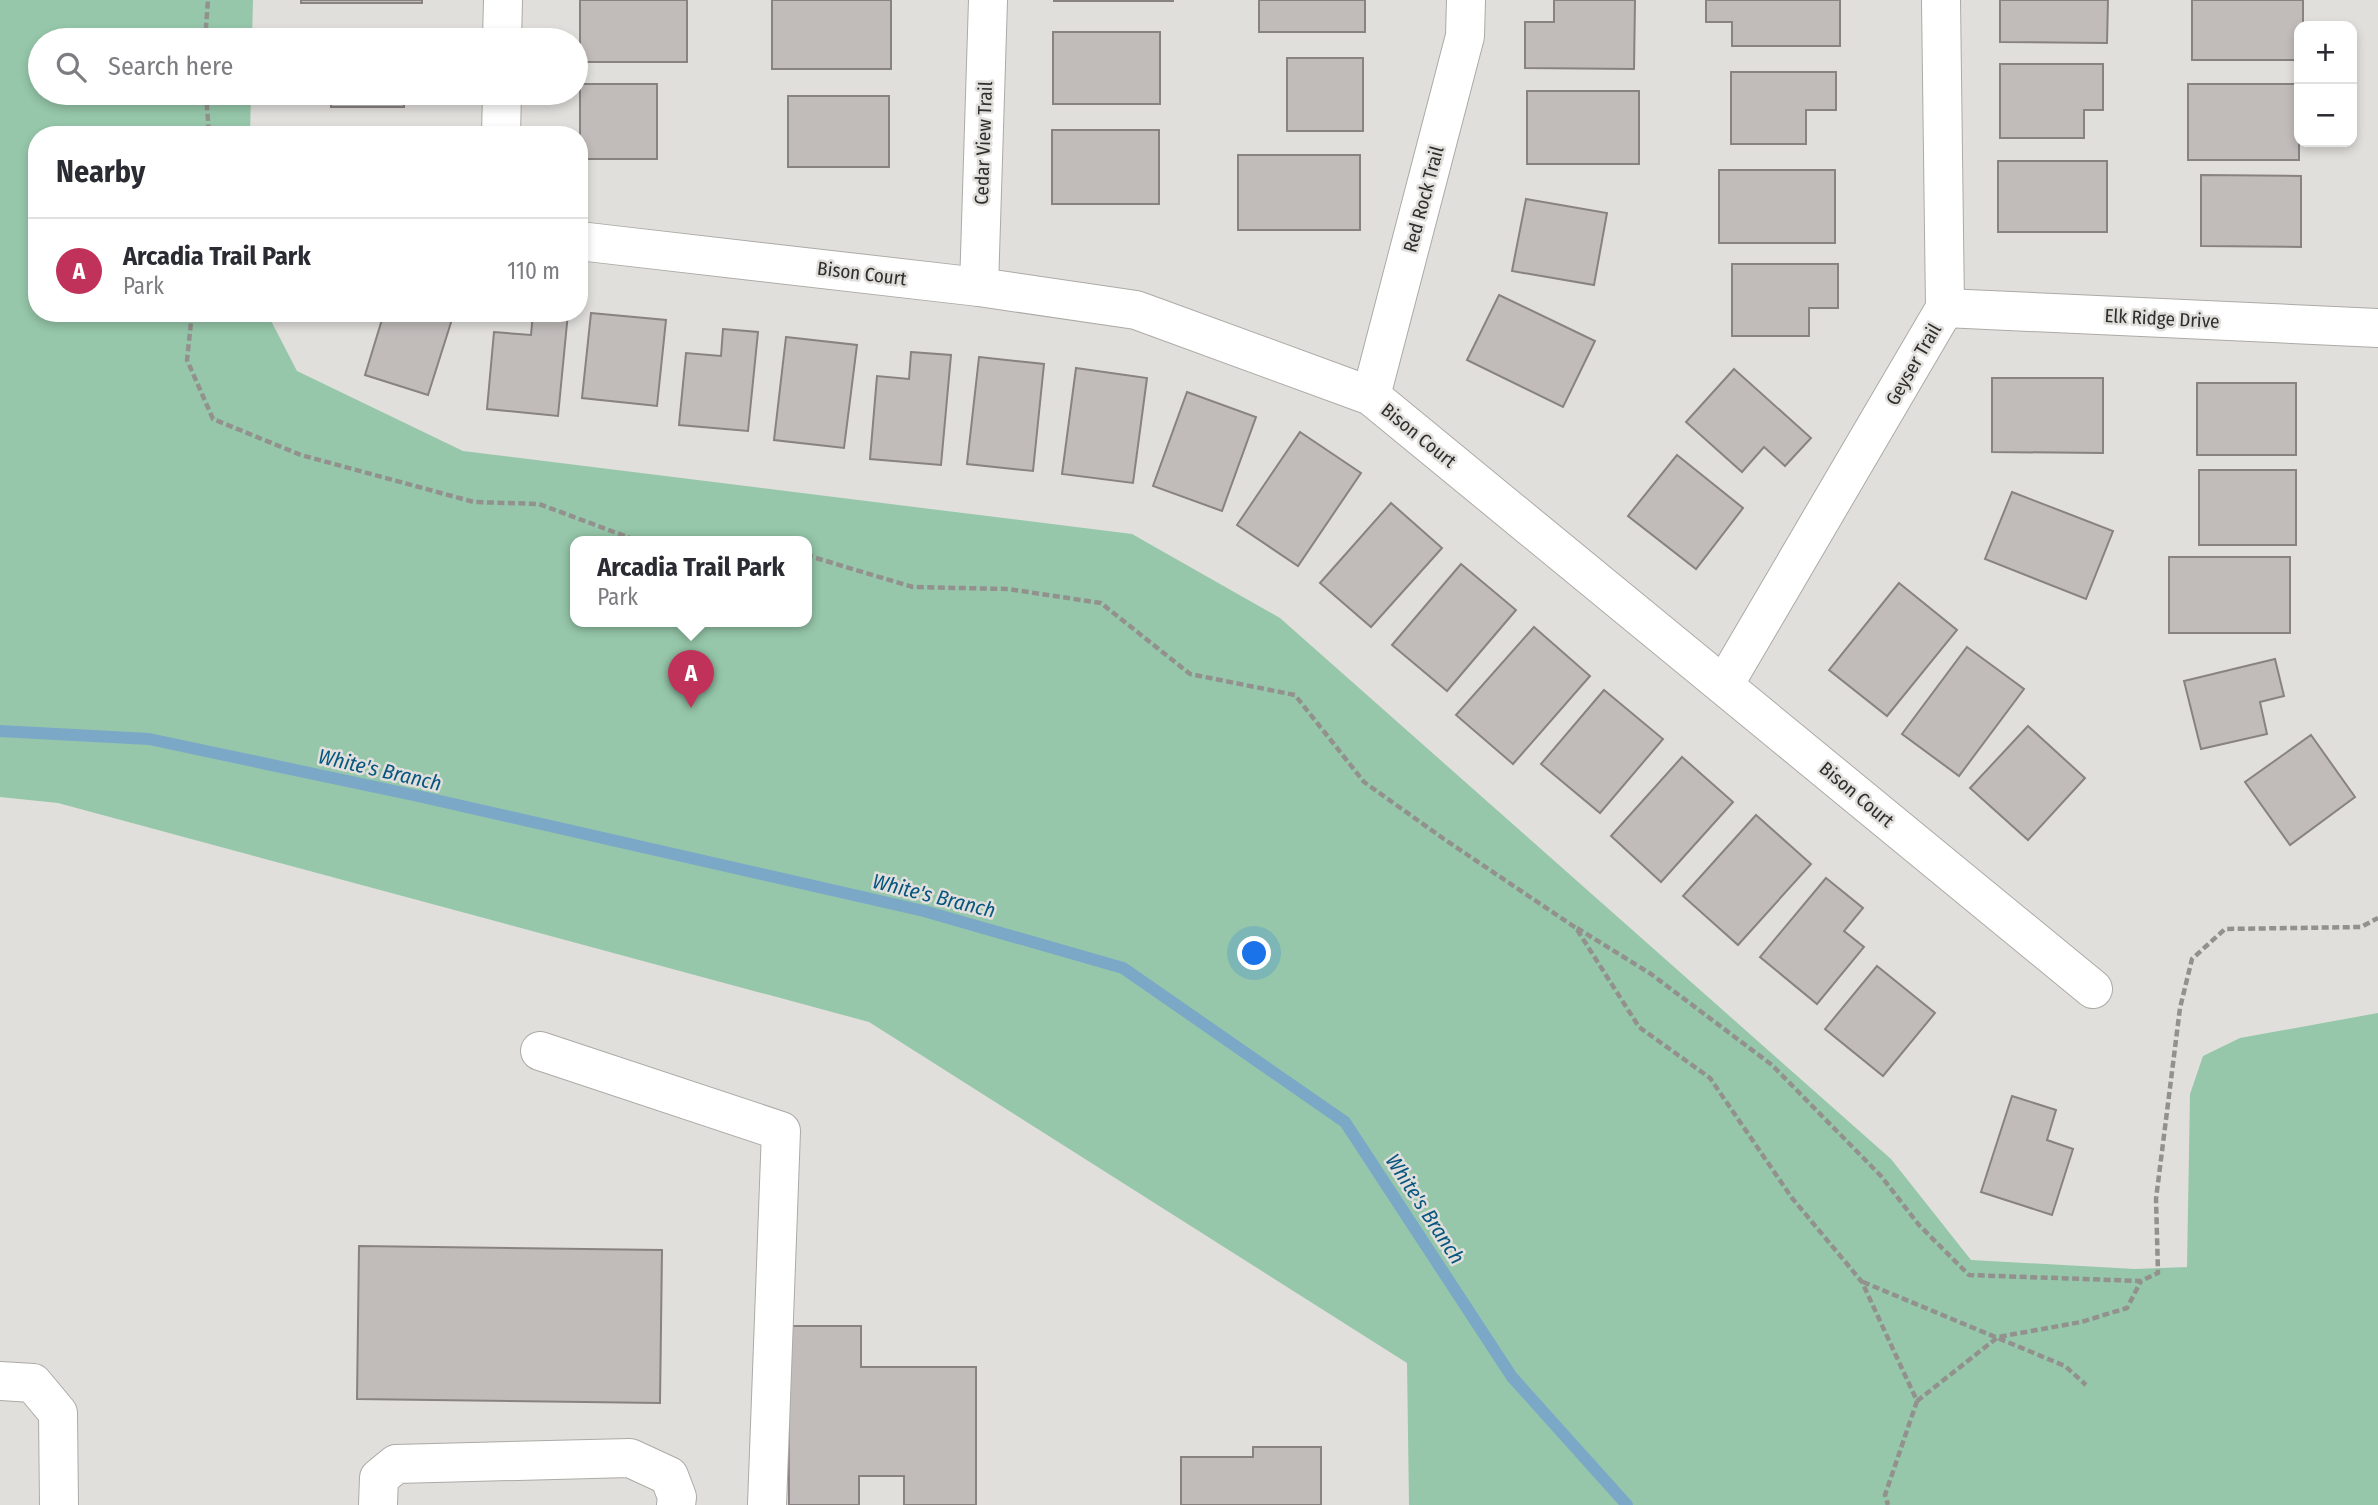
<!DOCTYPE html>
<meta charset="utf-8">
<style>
:root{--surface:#fff;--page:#f7f7f7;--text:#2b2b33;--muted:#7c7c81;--line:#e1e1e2;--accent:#c1325a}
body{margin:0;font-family:"Fira Sans Condensed",sans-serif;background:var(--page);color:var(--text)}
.controls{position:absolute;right:21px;top:21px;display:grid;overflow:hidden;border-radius:14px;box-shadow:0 4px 10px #0003}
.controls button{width:63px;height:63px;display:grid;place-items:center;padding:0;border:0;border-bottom:2px solid var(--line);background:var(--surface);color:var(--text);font:35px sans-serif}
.you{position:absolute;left:1255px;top:954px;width:24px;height:24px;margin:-18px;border:5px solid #fff;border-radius:50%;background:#1a73e8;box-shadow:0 0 0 10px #1a73e833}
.badge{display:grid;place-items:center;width:46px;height:46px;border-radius:50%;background:var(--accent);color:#fff;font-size:23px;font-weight:700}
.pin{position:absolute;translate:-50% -58px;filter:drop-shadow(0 2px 4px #0008)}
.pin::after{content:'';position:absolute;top:37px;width:24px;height:21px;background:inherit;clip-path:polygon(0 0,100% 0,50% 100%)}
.popup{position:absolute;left:570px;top:536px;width:242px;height:91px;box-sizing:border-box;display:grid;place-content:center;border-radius:14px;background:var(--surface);filter:drop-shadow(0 2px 5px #0005);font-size:23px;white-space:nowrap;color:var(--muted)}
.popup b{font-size:26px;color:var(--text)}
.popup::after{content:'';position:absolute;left:50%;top:100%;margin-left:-14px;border:14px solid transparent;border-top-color:var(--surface)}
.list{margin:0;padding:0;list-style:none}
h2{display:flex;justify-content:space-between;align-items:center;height:91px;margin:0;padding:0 28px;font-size:30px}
h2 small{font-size:23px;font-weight:400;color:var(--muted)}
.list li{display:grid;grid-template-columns:46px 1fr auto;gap:21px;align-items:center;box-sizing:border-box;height:105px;padding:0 28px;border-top:2px solid var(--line)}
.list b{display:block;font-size:26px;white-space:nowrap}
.list p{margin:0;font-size:23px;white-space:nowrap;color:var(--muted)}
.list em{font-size:23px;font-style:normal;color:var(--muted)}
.icon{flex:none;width:38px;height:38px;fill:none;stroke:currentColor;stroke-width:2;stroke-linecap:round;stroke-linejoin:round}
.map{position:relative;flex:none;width:2378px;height:1505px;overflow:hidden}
.search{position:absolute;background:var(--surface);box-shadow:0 4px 10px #0003;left:28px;top:28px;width:560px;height:77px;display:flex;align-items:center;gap:18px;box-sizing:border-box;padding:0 24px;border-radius:38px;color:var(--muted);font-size:26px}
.panel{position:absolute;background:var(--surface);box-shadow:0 4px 10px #0003;left:28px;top:126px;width:560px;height:196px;border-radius:28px}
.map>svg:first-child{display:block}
</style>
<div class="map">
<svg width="2378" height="1505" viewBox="0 0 2378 1505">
<rect width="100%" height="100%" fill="#e1dfdb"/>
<path fill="#96c7aa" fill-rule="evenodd" d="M0,0H253L252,40H40V93H251L250,135H37V313H267L297,371L463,451L1132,534L1280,618L1891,1159L1971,1260L2135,1269L2187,1267L2190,1094L2203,1056L2240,1038L2378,1013V1505H1409L1407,1363L869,1022L58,803L0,797ZM576,542H806V622H576Z"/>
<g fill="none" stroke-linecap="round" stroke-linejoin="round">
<polyline stroke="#7ca8c8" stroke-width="12" points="0,731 149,739 418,796 924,911 1123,968 1345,1122 1512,1377 1627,1505"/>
</g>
<g fill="#c1bcba" stroke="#888281" stroke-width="2">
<rect x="301" y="0" width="121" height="3"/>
<rect x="580" y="0" width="107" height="62"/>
<rect x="772" y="0" width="119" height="69"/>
<rect x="1054" y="0" width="119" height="1"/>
<rect x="1259" y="0" width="106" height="32"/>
<polygon points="1554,0 1635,0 1634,69 1525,68 1525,22 1554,22"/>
<polygon points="1706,0 1840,0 1840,46 1732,46 1732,22 1706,22"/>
<polygon points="2000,0 2108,0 2107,43 2000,42"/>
<polygon points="2192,0 2303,0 2303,26 2299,26 2299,60 2192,60"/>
<rect x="331" y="32" width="73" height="8"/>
<rect x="1053" y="32" width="107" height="72"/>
<rect x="1287" y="58" width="76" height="73"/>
<polygon points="2000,64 2103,64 2103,110 2084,110 2084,138 2000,138"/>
<polygon points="1731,72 1836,72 1836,110 1806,110 1806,144 1731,144"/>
<rect x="580" y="84" width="77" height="75"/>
<rect x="2188" y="84" width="111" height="76"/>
<rect x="1527" y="91" width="112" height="73"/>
<rect x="331" y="93" width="73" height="14"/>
<rect x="788" y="96" width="101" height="71"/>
<rect x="1052" y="130" width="107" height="74"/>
<rect x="1238" y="155" width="122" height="75"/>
<rect x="1998" y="161" width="109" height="71"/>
<rect x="1719" y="170" width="116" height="73"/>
<polygon points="2201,175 2301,176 2301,247 2201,246"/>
<polygon points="1526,199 1607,213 1594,285 1512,271"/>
<polygon points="1732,264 1838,264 1838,308 1809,308 1809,336 1732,336"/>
<polygon points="1499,295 1595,341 1563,407 1467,360"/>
<polygon points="384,313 454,313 428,395 365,375"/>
<polygon points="533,313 568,313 558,416 487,409 494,332 531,335"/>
<polygon points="591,313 666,320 657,406 582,398"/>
<polygon points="723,329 758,332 748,431 679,425 686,353 721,356"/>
<polygon points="786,337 857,345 844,448 774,440"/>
<polygon points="911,352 951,355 941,465 870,459 877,376 909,379"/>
<polygon points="979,357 1044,364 1033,471 967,464"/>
<polygon points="1076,368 1147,378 1133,483 1062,474"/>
<polygon points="1734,369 1811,438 1785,466 1764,447 1742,472 1686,422"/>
<polygon points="1992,378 2103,378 2103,453 1992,452"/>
<rect x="2197" y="383" width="99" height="72"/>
<polygon points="1187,392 1256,417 1222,511 1153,486"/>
<polygon points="1300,432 1361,473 1298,566 1237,525"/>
<polygon points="1677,455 1743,508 1696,569 1628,516"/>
<rect x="2199" y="470" width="97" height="75"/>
<polygon points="2012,492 2113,531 2086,599 1985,559"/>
<polygon points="1391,503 1442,548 1371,627 1320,583"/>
<rect x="2169" y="557" width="121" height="76"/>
<polygon points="1461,564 1516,610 1447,691 1392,645"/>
<polygon points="1899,583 1957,630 1887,716 1829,670"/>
<polygon points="1534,627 1590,676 1513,764 1456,715"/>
<polygon points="1967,647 2024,689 1959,776 1902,734"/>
<polygon points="2275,659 2284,696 2260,702 2267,734 2201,749 2184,681"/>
<polygon points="1604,690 1663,739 1600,813 1541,764"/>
<polygon points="2028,726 2085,778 2028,840 1970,788"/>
<polygon points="2311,735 2355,797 2290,845 2245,782"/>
<polygon points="1682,757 1733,802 1661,882 1611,836"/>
<polygon points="1756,815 1811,864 1738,945 1683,896"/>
<polygon points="1826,878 1863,908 1844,931 1864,947 1817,1004 1760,957"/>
<polygon points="1877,966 1935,1013 1883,1076 1825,1029"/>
<polygon points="2012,1096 2056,1110 2047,1140 2073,1149 2052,1215 1981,1192"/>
<polygon points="359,1246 662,1250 660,1403 357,1399"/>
<polygon points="788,1326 861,1326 861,1367 976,1367 976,1505 904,1505 904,1476 859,1476 859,1505 789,1505"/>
<polygon points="1253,1447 1321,1447 1321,1505 1181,1505 1181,1457 1253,1457"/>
</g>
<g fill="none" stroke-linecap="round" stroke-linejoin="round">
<defs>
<g id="minor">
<polyline points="502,40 503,0"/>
<polyline points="501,135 502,93"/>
<polyline points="579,241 979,287 1136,310 1371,396 2093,989"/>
<polyline points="979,287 988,0"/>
<polyline points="1945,308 2378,328"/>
<polyline points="1371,396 1465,36 1466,0"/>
<polyline points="1724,685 1945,308 1941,0"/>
<polyline points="540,1051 781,1131 767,1505"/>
<polyline points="0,1381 33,1383 58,1413 59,1505"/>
<polyline points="378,1505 379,1478 396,1464 630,1458 669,1476 677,1497 676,1505"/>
</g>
</defs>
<use href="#minor" stroke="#acaaa6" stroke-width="40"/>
<g stroke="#92918e" stroke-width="4.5" stroke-dasharray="7 3.5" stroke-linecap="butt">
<polyline points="205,40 208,0"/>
<polyline points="206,93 209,135"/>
<polyline points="192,313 187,360 213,419 301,455 474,502 539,504 641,542"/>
<polyline points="806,555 913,587 1008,589 1101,603 1190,674 1295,695 1364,782 1444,839 1576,928 1639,1027 1710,1078 1792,1198 1862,1282 1917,1401 1885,1495 1888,1505"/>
<polyline points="1577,928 1651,974 1772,1065 1881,1176 1919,1225 1969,1275 2141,1281 2158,1273 2156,1199 2180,1008 2192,959 2225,929 2361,927 2378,918"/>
<polyline points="1863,1282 2065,1366 2086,1385"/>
<polyline points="1917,1401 1998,1337 2081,1322 2127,1308 2141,1281"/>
</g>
<use href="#minor" stroke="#fff" stroke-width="38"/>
</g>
<g text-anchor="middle" stroke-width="5" stroke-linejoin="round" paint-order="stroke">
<g font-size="19" fill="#2f2e2c" stroke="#e1dfdb">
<text transform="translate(983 143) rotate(-88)" y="7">Cedar View Trail</text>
<text transform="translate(1423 199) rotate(-75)" y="7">Red Rock Trail</text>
<text transform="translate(862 273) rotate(7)" y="7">Bison Court</text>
<text transform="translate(2162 318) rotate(3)" y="7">Elk Ridge Drive</text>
<text transform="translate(1913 364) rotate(-60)" y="7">Geyser Trail</text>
<text transform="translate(1419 435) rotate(39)" y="7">Bison Court</text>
<text transform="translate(1857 794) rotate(40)" y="7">Bison Court</text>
</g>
<g font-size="21" font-style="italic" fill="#075680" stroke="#e1dfdb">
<text transform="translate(380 770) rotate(13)" y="7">White's Branch</text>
<text transform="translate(934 896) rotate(14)" y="7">White's Branch</text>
<text transform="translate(1425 1209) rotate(57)" y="7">White's Branch</text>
</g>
</g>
</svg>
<div class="controls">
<button>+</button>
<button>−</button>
</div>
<div class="you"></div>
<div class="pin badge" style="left:691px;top:708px">A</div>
<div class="popup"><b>Arcadia Trail Park</b>Park</div>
<div class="search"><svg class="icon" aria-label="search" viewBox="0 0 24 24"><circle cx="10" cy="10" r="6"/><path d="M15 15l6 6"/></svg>Search here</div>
<section class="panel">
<h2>Nearby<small></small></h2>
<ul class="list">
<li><span class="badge">A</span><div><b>Arcadia Trail Park</b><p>Park</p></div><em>110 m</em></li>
</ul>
</section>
</div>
